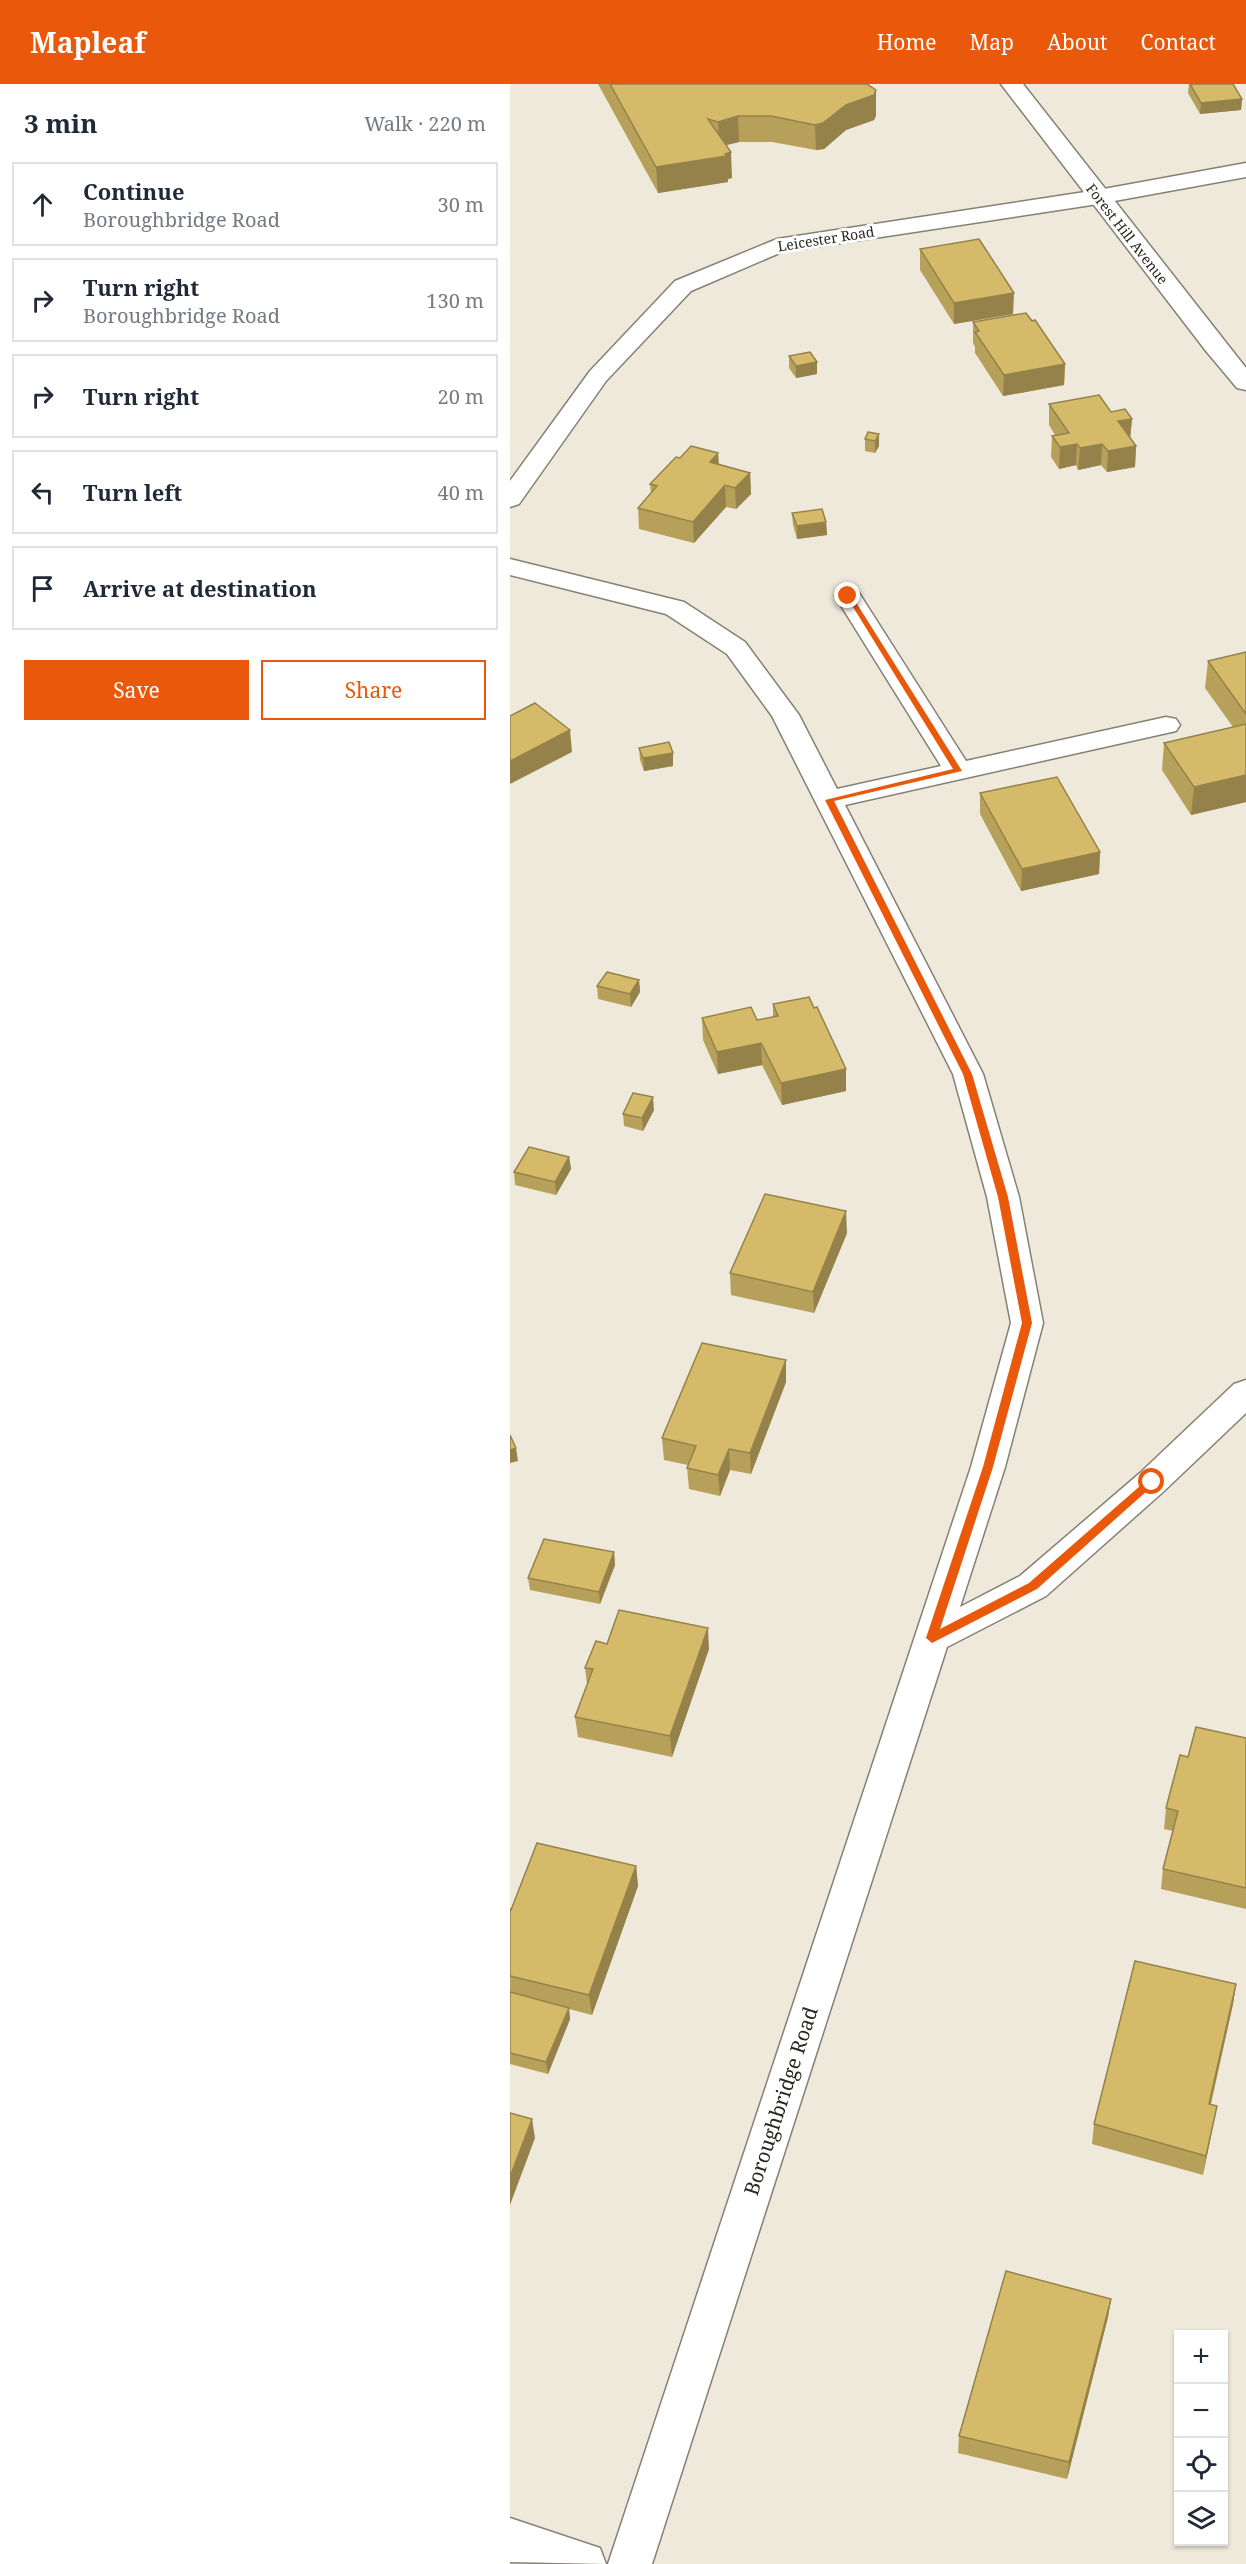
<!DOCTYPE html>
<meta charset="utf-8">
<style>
:root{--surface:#fff;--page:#f2f2f3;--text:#1f2937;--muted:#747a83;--line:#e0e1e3;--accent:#ea580c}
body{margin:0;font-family:"Noto Serif",serif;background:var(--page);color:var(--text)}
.controls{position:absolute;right:18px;bottom:18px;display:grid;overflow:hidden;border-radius:0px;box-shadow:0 2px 4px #0004}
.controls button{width:54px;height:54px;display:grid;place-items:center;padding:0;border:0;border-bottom:2px solid var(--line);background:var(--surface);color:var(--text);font:30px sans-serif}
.stop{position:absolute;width:18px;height:18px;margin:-14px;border:4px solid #ea580c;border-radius:50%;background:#fff}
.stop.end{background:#ea580c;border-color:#fff;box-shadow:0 2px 6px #0008}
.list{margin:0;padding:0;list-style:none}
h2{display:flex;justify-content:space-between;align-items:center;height:78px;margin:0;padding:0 24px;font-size:26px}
h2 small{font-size:20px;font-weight:400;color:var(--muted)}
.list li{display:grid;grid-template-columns:39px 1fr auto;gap:18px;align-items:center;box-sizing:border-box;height:84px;margin:0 12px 12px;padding:0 12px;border:2px solid var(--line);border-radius:0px}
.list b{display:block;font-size:22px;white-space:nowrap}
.list p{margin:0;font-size:20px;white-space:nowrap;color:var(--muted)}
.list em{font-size:20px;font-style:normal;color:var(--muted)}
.actions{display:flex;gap:12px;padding:18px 24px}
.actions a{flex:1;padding:14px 0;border:2px solid var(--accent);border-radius:0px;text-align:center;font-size:21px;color:var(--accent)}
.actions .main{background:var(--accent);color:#fff}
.icon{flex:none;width:33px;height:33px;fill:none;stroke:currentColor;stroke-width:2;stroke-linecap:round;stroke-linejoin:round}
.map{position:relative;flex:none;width:736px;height:2480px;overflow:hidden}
header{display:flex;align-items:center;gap:36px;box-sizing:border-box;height:84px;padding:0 30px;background:var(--accent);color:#fff}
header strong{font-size:28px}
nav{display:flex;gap:33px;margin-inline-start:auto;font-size:21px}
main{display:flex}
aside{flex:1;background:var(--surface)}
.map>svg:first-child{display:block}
</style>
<header>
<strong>Mapleaf</strong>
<nav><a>Home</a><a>Map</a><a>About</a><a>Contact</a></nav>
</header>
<main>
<aside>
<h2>3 min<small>Walk · 220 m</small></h2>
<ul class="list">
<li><svg class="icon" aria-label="ahead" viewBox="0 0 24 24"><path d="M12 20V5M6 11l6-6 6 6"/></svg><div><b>Continue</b><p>Boroughbridge Road</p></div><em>30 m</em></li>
<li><svg class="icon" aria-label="right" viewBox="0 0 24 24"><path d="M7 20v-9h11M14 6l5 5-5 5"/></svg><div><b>Turn right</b><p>Boroughbridge Road</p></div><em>130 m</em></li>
<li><svg class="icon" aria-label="right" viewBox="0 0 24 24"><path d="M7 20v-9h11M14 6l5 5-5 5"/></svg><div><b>Turn right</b></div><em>20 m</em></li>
<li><svg class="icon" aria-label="left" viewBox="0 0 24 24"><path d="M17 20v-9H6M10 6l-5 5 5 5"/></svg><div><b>Turn left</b></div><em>40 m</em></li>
<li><svg class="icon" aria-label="arrive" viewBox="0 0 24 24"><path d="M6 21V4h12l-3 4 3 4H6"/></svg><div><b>Arrive at destination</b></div></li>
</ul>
<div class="actions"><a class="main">Save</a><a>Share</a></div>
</aside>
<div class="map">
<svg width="736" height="2480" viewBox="0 0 736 2480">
<rect width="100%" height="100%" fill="#eee9da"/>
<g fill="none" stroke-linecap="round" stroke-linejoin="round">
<defs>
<g id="minor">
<polygon points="736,79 736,93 588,120 272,168 181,207 96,297 9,420 0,423 0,397 80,287 165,197 267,155 588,106"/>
<polygon points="0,475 174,518 235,558 289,631 327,705 431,682 325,512 329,506 338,504 347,506 351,512 456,677 656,633 666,635 670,641 666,647 335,721 473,990 509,1113 533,1239 495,1383 450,1523 510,1492 630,1389 724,1300 736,1296 736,1329 654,1407 536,1512 437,1563 142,2480 98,2480 461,1383 501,1239 477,1113 443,990 262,632 217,570 156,530 0,491"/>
<polygon points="0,2434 90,2464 96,2480 0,2478"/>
</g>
<polygon id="major" points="491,0 513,0 736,284 736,306 727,304 696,267"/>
</defs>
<use href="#minor" stroke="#858073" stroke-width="3"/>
<use href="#major" stroke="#858073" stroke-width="3"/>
<use href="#minor" fill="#fff" fill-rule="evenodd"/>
<use href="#major" fill="#fff" fill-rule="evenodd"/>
</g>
<g fill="#b7a05a">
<polygon points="88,0 357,0 366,32 364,36 336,46 314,65 306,66 262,58 229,58 216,61 222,94 218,95 218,98 148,109"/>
<polygon points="679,0 723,0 732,15 731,26 690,30 678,9"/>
<polygon points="410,165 503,230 444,240 410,186"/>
<polygon points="463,238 555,280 554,301 493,312 465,269 465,263 463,259"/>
<polygon points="279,272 307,278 307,290 286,294 279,284"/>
<polygon points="539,320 601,328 622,335 620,354 626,362 625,383 597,388 591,381 568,386 566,381 549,385 541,373 542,352 545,351 539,341"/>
<polygon points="369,350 369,362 365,369 355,367 355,355"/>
<polygon points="208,369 209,381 240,389 241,410 226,425 216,423 184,459 129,445 128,424 141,409 140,400 170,374"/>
<polygon points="282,429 316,438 317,451 287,455 283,441"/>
<polygon points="736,568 736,718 681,731 652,686 654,659 723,643 695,604 698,577"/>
<polygon points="129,664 163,669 163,682 134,687 130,676"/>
<polygon points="470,709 590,768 589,790 511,807 470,730"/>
<polygon points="129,896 130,908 121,923 88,915 87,902"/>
<polygon points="263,920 336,1007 272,1021 252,981 208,990 193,956 192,934 247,936 263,933"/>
<polygon points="144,1026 133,1047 114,1042 113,1030"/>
<polygon points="59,1073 61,1085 46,1111 5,1101 4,1088"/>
<polygon points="337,1149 304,1229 221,1211 220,1189"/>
<polygon points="276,1276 276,1298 241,1390 220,1386 210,1412 179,1405 177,1384 178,1381 154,1376 152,1354"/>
<polygon points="104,1468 105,1481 90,1520 20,1506 18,1494"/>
<polygon points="97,1560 199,1565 162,1673 68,1653 65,1633 77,1600 75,1584"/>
<polygon points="736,1654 736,1825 651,1805 653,1785 663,1747 654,1745 656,1724 678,1673"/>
<polygon points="126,1782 128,1802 82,1931 59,1925 60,1935 38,1990 0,1980 0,1825"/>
<polygon points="726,1900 723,1920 701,2020 703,2041 693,2091 582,2060 584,2040"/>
<polygon points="601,2215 598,2233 557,2395 448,2369 449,2352"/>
</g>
<g fill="#95824a">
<polygon points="366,6 366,32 364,36 336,46 314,65 306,66 305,41 336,21"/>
<polygon points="732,15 731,26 690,30 691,19"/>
<polygon points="228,32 229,58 209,63 208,38"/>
<polygon points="221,68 222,94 218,95 218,98 148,109 146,83"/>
<polygon points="504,209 503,230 444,240 444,219"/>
<polygon points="307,278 307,290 286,294 286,282"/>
<polygon points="555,280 554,301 493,312 494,291"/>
<polygon points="622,335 620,356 608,337"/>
<polygon points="369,350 369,362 365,369 365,357"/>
<polygon points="567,360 566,381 549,385 550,363"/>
<polygon points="592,360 591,381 568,386 570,364"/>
<polygon points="626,362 625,383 597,388 598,367"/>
<polygon points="208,369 209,390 200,378"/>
<polygon points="240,389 241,410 226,425 225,404"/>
<polygon points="215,401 216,423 184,459 183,438"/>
<polygon points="316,438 317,451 287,455 287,442"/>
<polygon points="60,646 62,668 0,700 0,677"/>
<polygon points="163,669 163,682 134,687 133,674"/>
<polygon points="736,691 736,718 681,731 684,703"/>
<polygon points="590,768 589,790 511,807 512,785"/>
<polygon points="129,896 130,908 121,923 120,910"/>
<polygon points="251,959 252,981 208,990 207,968"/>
<polygon points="336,985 336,1007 272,1021 271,999"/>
<polygon points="143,1013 144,1026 133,1047 132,1034"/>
<polygon points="59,1073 61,1085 46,1111 45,1098"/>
<polygon points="336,1127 337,1149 304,1229 303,1208"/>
<polygon points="276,1276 276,1298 241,1390 240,1369"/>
<polygon points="6,1364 8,1377 0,1379 0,1366"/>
<polygon points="219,1365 220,1386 210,1412 208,1391"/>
<polygon points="104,1468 105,1481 90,1520 89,1508"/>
<polygon points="198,1544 199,1565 162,1673 160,1652"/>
<polygon points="126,1782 128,1802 82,1931 79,1911"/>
<polygon points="726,1900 723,1920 696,2039 699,2020"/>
<polygon points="59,1924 60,1935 38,1990 36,1978"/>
<polygon points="707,2022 703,2041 693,2091 696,2072"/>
<polygon points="22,2035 25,2054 0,2121 0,2093"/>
<polygon points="601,2215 598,2233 557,2395 559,2378"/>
</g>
<g fill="#d5ba69" stroke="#95824a" stroke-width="1.5">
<polygon points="100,0 357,0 366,6 364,11 336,21 313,39 305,41 261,32 228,32 208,38 198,35 221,68 215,70 217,72 146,83"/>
<polygon points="680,0 723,0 732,15 691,19"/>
<polygon points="469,155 504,209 444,219 410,165"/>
<polygon points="516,229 522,237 525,236 555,280 494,291 465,248 469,247 463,238"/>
<polygon points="300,268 307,278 286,282 279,272"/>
<polygon points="589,311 601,328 615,325 622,335 608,337 626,362 598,367 592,360 570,364 567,360 550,363 542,352 559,349 539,320"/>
<polygon points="358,348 369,350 365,357 355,355"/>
<polygon points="181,362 208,369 200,378 240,389 225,404 215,401 183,438 128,424 147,402 140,400 166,373 170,374"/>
<polygon points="312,425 316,438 287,442 282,429"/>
<polygon points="736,568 736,630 698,577"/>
<polygon points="25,619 60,646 0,677 0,632"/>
<polygon points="736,640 736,691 684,703 654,659"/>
<polygon points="159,658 163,669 133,674 129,664"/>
<polygon points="547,693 590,768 512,785 470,709"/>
<polygon points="97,888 129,896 120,910 87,902"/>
<polygon points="299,913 304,924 307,923 336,985 271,999 251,959 207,968 192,934 241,923 247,936 268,932 263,920"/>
<polygon points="123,1009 143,1013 132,1034 113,1030"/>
<polygon points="19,1063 59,1073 45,1098 4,1088"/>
<polygon points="255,1110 336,1127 303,1208 220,1189"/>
<polygon points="192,1259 276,1276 240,1369 219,1365 208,1391 177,1384 186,1362 152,1354"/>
<polygon points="0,1351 6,1364 0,1366"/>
<polygon points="34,1455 104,1468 89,1508 18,1494"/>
<polygon points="109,1526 198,1544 160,1652 65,1633 83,1585 75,1584 86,1557 97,1560"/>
<polygon points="686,1643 736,1654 736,1804 653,1785 668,1727 656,1724 670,1671 678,1673"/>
<polygon points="27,1759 126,1782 79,1911 0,1892 0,1825 1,1826"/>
<polygon points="625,1877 726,1900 699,2020 707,2022 696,2072 584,2040"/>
<polygon points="0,1908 59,1924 36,1978 0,1969"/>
<polygon points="0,2029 22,2035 0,2093"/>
<polygon points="496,2187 601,2215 559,2378 449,2352"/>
</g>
<polygon fill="#ea580c" points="335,510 342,512 452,687 324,717 462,990 498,1113 522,1239 483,1383 430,1545 519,1499 638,1395 645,1395 647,1398 527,1505 422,1559 416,1554 473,1383 512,1239 488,1113 453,990 315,716 443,685"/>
<g text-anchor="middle" stroke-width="6" stroke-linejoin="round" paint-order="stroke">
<g font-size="14" fill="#282620" stroke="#fff">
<text transform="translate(617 150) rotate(52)" y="5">Forest Hill Avenue</text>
<text transform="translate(316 155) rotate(-9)" y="5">Leicester Road</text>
</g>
<g font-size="20" fill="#282620" stroke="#fff">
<text transform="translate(271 2017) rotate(-72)" y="7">Boroughbridge Road</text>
</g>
</g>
</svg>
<div class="controls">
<button>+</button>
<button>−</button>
<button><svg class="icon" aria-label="locate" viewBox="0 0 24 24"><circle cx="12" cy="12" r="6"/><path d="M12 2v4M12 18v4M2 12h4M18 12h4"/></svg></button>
<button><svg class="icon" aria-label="layers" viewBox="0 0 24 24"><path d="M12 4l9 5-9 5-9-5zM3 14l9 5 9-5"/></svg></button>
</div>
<div class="stop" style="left:642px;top:1398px"></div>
<div class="stop end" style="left:338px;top:512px"></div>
</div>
</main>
